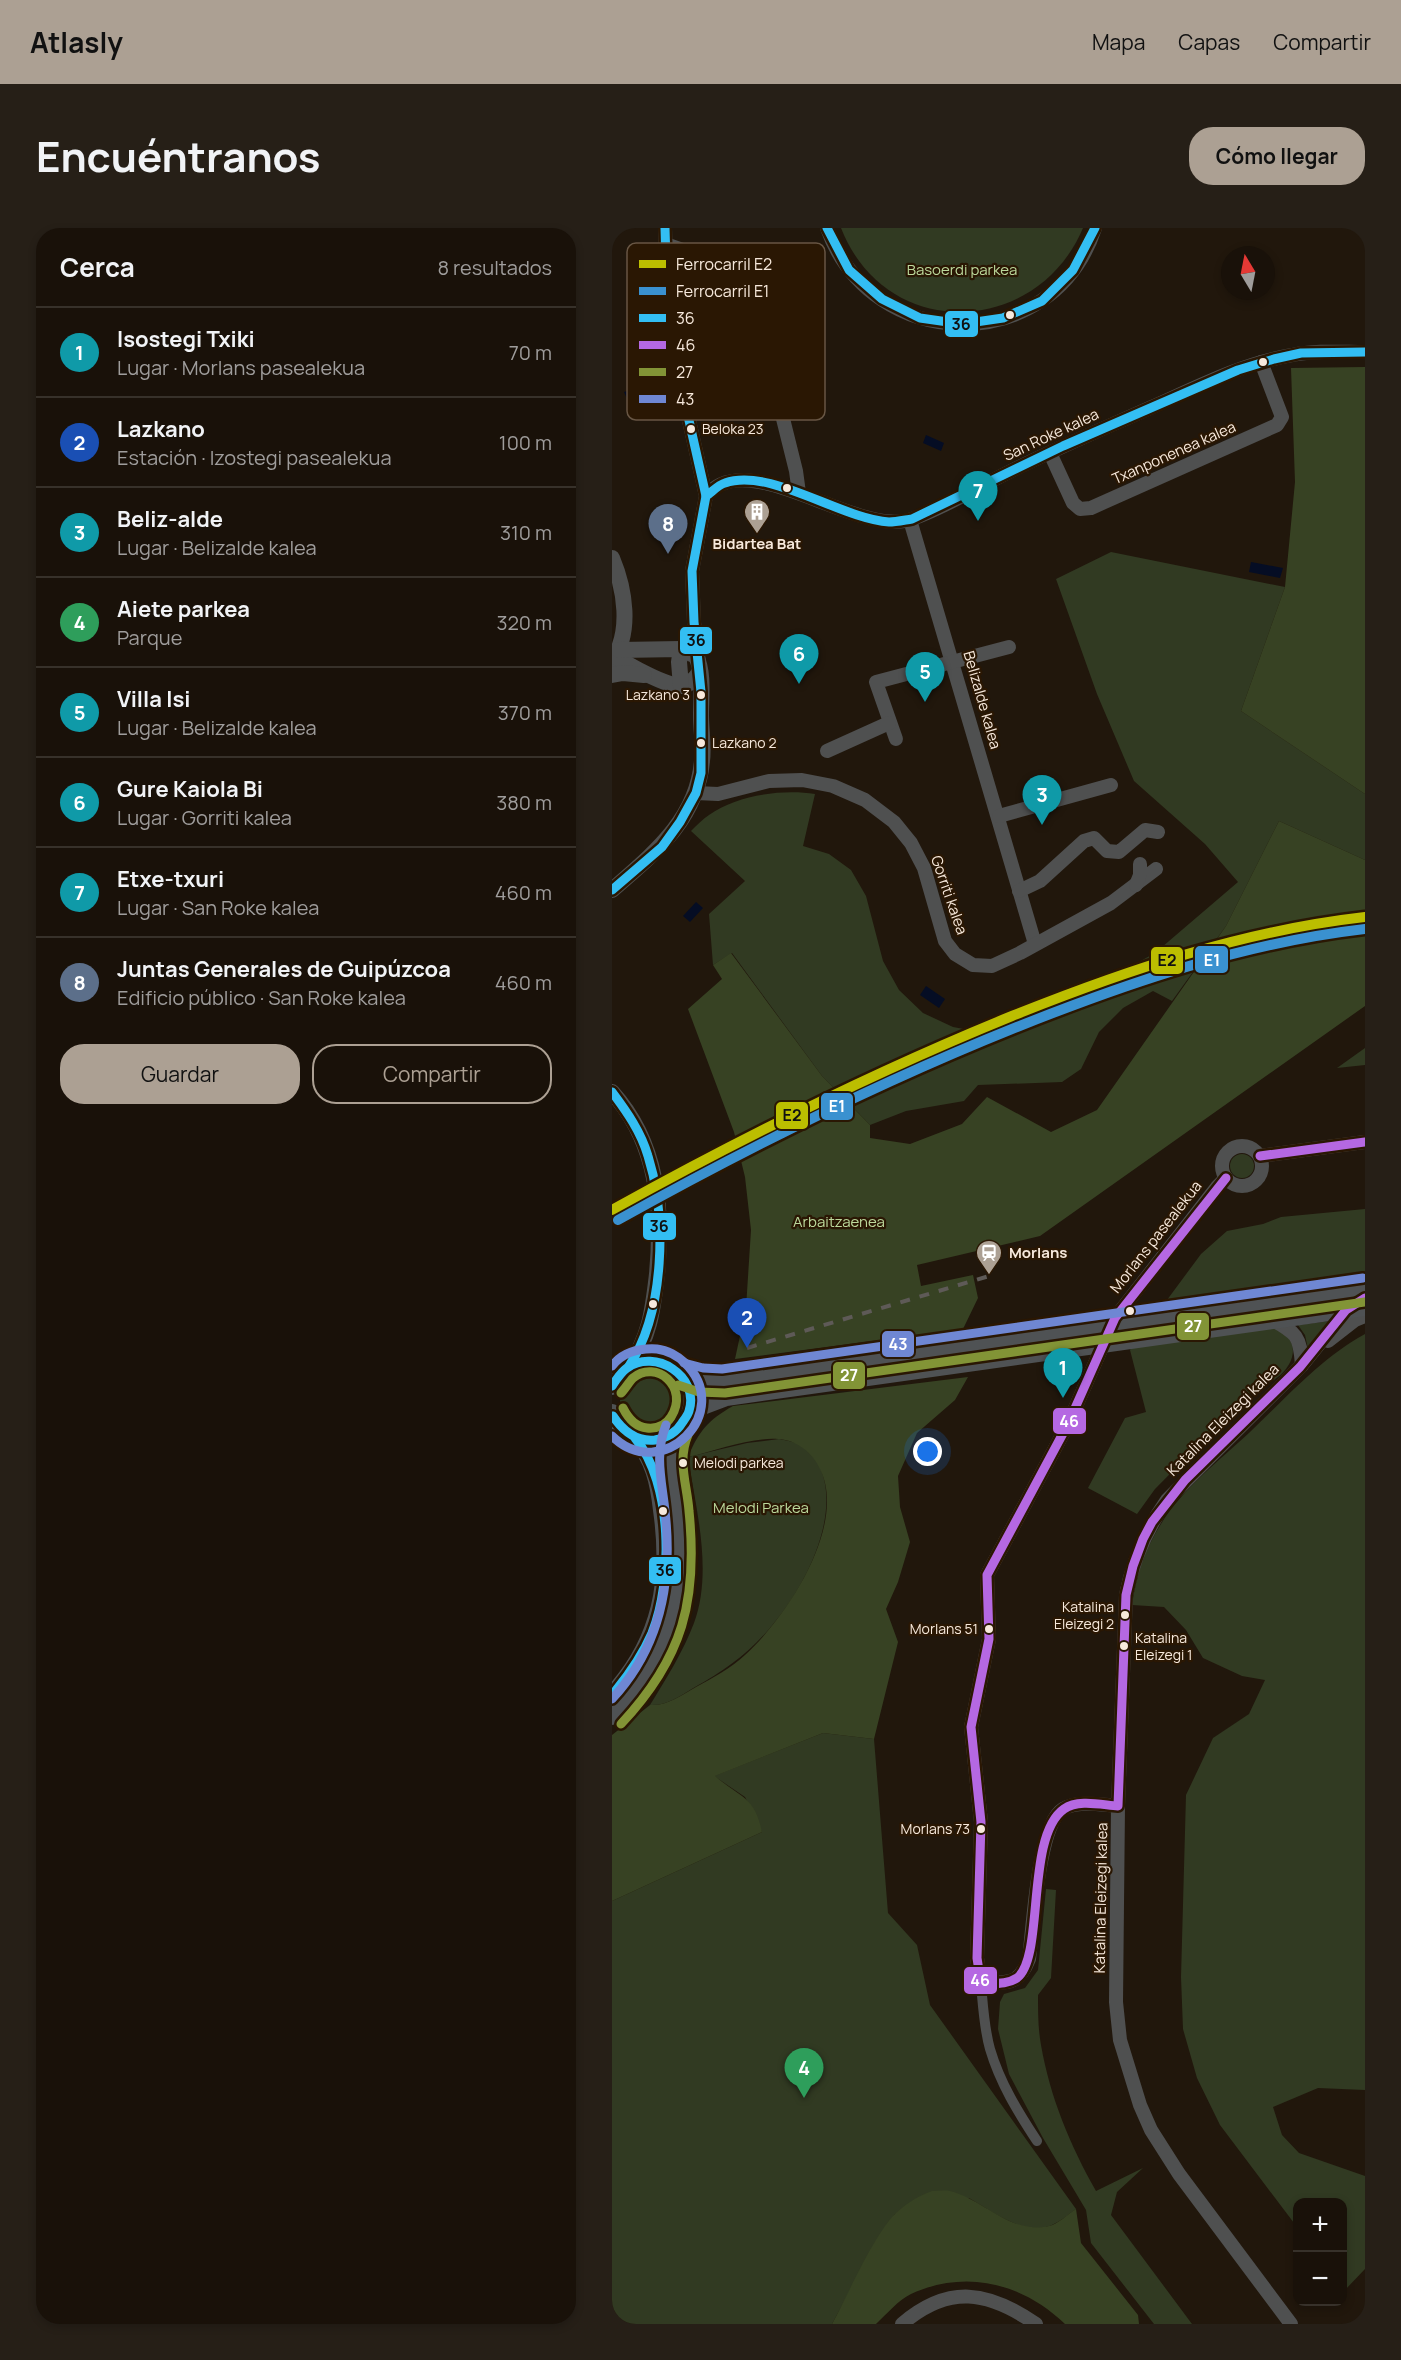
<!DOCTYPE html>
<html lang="es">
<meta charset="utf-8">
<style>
:root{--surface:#191109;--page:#261f17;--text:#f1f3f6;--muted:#9f9d9c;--line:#37312a;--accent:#aca093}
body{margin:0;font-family:Manrope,sans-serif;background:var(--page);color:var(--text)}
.controls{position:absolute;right:18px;bottom:18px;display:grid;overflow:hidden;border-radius:12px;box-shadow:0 3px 9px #0003}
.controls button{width:54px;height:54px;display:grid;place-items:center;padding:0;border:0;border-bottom:2px solid var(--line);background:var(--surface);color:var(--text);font:30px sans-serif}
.compass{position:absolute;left:609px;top:18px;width:54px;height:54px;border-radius:50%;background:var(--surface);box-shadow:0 3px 9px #0003;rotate:350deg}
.you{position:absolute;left:316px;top:1224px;width:21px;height:21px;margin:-15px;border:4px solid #fff;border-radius:50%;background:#1a73e8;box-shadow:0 0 0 9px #1a73e833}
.badge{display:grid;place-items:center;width:39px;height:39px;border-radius:50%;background:var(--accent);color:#fff;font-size:20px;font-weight:700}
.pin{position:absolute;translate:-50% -50px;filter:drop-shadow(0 2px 3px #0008)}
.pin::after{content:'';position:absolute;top:32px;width:21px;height:18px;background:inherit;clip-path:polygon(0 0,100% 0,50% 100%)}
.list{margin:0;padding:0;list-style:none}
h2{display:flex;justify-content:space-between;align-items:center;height:78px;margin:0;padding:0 24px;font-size:26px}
h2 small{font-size:20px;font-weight:400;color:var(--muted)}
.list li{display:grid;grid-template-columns:39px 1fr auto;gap:18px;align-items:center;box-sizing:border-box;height:90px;padding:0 24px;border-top:2px solid var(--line)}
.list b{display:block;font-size:22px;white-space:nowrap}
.list p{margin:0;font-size:20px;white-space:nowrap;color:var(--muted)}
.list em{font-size:20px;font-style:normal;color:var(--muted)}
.actions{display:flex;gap:12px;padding:18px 24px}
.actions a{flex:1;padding:14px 0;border:2px solid var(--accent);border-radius:24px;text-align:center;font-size:21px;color:var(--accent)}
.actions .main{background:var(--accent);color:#111}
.map{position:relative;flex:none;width:753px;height:2096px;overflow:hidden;border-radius:24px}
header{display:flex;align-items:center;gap:36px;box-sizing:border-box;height:84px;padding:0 30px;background:var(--accent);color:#111}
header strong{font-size:28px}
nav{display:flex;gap:33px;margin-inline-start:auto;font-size:21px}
.intro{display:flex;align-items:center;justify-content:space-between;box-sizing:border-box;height:144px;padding:0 36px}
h1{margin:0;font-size:42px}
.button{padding:15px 27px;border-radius:24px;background:var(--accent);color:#111;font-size:21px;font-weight:700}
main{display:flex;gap:36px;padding:0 36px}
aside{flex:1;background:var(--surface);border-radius:24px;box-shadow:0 3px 9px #0003}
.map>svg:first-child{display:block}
</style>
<header>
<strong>Atlasly</strong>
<nav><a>Mapa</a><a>Capas</a><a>Compartir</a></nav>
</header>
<div class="intro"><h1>Encuéntranos</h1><a class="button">Cómo llegar</a></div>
<main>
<aside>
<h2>Cerca<small>8 resultados</small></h2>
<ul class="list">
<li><span class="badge" style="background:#0f9aa8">1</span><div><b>Isostegi Txiki</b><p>Lugar · Morlans pasealekua</p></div><em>70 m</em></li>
<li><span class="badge" style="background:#1a4fb4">2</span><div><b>Lazkano</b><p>Estación · Izostegi pasealekua</p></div><em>100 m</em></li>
<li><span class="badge" style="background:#0f9aa8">3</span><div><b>Beliz-alde</b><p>Lugar · Belizalde kalea</p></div><em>310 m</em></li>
<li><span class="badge" style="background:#2e9e5b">4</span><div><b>Aiete parkea</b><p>Parque</p></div><em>320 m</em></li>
<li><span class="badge" style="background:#0f9aa8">5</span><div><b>Villa Isi</b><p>Lugar · Belizalde kalea</p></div><em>370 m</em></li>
<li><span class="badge" style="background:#0f9aa8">6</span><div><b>Gure Kaiola Bi</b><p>Lugar · Gorriti kalea</p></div><em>380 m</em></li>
<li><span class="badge" style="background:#0f9aa8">7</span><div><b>Etxe-txuri</b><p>Lugar · San Roke kalea</p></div><em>460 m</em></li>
<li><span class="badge" style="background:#5c6f8a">8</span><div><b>Juntas Generales de Guipúzcoa</b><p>Edificio público · San Roke kalea</p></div><em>460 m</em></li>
</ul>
<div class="actions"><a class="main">Guardar</a><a>Compartir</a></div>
</aside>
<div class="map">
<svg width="753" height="2096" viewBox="0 0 753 2096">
<rect width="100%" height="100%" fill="#21170c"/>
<g fill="#313a22">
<path d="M229,0H471C425,109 274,115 229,0Z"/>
<path d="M499,324L673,359L629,483L753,566V632L667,593L614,698L560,773L541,763L511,780L487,804L469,841L450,854L366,857L352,873L294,883L258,897L210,848L120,725L101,737L97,686L133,653L79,603C85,597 91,591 97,587C125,567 170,561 203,566L191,618L217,626L239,642L254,668L271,733L287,762L311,785L341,799L368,804L389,802L422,792L543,725L626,654L593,616L522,553L485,466L444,351Z"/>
<polygon points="753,820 753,837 725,840"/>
<circle cx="630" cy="938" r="12"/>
<path d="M753,981V1047L651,1063L659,1099C701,1112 675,1155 645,1158L543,1261L525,1286L476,1260L513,1190L534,1184L518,1122L589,1026L615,1003L651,996L669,989Z"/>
<polygon points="719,1093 696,1121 693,1107 686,1097"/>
<path d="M753,1106V1862L706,1860L661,1879L670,1907L687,1925L753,1948V2041L733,2062L730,2058V1974H686L685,1999L608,1897L585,1850L571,1801L569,1749L574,1567L601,1510L637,1486L653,1452L630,1448L591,1430L574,1402L552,1379L520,1377C524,1348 533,1321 549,1296C571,1260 608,1232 638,1204C674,1170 709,1130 753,1106Z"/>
<circle cx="38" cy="1172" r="30"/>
<path d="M167,1211C172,1212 179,1213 184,1215C193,1219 203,1229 207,1237C231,1287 192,1361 158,1400C137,1425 112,1443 83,1459C68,1468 55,1478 38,1477C54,1451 71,1424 82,1395C101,1343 84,1282 76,1229L135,1215Z"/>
<path d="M211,1505L262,1511L276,1685L305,1717L318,1777L464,1981C457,1986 449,1993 440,1997C412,2009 380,1983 357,1970L283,1986L268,2007L220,2096H0V1673L150,1604L133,1569L102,1548Z"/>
<path d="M434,1661L444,1662L439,1750L426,1767C426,1783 426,1801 429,1817C438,1869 458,1917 484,1963L531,1940L505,1964L499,1987L580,2096H542L479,2015L474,1982L431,1910L397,1846L386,1801L388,1774L392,1766L413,1760L426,1742Z"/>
</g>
<g fill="#374223">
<polygon points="753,139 753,566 629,483 673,359 683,254 679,140"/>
<polygon points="667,593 753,632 753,778 428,1008 305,1037 309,1058 361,1047 366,1070 351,1101 123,1131 134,1080 139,1002 133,949 122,904 76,781 110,751 101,737 119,725 210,848 258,897 258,910 298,916 350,896 375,869 439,904 485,882 614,698"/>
<path d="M356,1149L343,1172L305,1205L286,1248L288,1279L298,1314L286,1354L274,1381L286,1414L262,1511L211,1505L103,1548C127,1569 143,1568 150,1604L0,1673V1507L38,1477C55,1478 68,1468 84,1459C101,1450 119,1440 133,1427C174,1390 236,1297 208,1241C201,1225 185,1212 166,1211C139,1209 103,1223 76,1229C87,1203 96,1192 121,1178Z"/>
<path d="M320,1963C326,1963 333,1962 338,1963C373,1972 399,2007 437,1998C446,1996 456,1986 464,1981L469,2015L526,2087L527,2096H453C410,2055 354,2041 299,2066C286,2072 274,2087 264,2096H220C236,2067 262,2006 284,1985C295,1975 306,1968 320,1963Z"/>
</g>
<g fill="#050d24">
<polygon points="22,161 31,183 22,186 12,164"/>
<polygon points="314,207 332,215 329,223 311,215"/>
<polygon points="639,334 671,340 668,350 637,344"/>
<polygon points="84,674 91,680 78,694 71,688"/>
<polygon points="314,758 333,771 327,780 308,767"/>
</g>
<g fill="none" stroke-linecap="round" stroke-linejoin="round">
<path stroke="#4f5050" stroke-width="10" d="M369,1756C371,1777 372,1800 378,1821C388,1855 406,1884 425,1913"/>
<g stroke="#4f5050" stroke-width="14">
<polyline points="53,0 56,99 94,268"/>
<path d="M215,0C259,126 441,130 483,0"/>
<polyline points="54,16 127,42 136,50 184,243 187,265"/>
<polyline points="438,225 461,275 468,281 479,280 665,197 670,189 649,134"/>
<polyline points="298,292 423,716"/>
<path d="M87,435L82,394L80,343L94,268C135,216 247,311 300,291C334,279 366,259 399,243C445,220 493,200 540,179C585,159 631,135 680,127C704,122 729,124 753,124"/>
<polyline points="284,511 264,454 397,419"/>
<polyline points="215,523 277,495"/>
<polyline points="84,565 106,566 157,553 190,552 221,558 253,572 282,594 299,615 312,640 333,713 343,726 361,737 380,738 408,725 499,675 544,641"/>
<polyline points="387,588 499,557"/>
<polyline points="524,657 528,647 528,636"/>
<polyline points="407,663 428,653 472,613 482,610 495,623 507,624 533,602 546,604"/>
<circle cx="630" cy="938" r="20"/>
<polyline points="648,928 753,914"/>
<path d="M659,1091C685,1105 688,1108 690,1137"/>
<polyline points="716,1113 743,1092 753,1088"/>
<path d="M506,1578C490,1577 466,1572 451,1581C426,1596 421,1700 417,1731C406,1759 396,1753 369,1756L365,1730L369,1594L359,1499L377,1411L375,1347L456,1196L503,1090L605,959L614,950"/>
<path d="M290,2096C337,2056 376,2063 424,2096"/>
<path d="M679,2096L567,1946L539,1902L528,1877L508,1812L504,1774L506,1578L514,1367C521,1331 534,1302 555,1272L690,1137L737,1079"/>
</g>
<g stroke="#4f5050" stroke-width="16">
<path d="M0,330C13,361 20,404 0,433"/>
<path d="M3,428C16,437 54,458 69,458C78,457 84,450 88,443"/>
<polyline points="0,447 11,445 32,447"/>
<polyline points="69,458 67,434 69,421"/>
<path d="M0,662C41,626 85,592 90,533C92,518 89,503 89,487C89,468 92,445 84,428L69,421L7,422"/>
<path d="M0,864C46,915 51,981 45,1046C41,1080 38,1110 17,1138"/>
</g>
<g stroke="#4f5254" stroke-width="18">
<polyline points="69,1146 89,1152 111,1153 753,1062"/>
<path d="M0,1158C31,1098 108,1155 67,1199C59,1209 47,1213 34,1212C18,1211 6,1200 0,1185"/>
<polyline points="77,1183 114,1169 753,1079"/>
<path d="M0,1467C50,1413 60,1352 50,1282C47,1255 42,1230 23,1210"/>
<path d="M0,1488C62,1430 76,1360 65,1279C61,1253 52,1227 65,1202"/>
</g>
<polyline stroke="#5e5a57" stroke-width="4" stroke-dasharray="10 10" stroke-linecap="butt" points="135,1120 377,1048"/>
<defs>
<g id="bus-1">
<polyline points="53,0 56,99 94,268"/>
<polyline points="215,0 237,42 270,71 308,90 350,96 391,90 430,73 461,42 483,0"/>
<path d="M0,662L50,619L68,594L84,565L89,545V464L82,394L80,343L94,268C100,264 106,257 113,255C158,239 229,291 277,294C284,294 293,292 300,291L451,218L626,142L662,131L689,125L753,124"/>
<path d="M0,864C15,884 29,904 36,928C55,988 53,1084 17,1138"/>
<path d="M0,1158C4,1152 9,1144 15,1140C43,1120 88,1148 77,1183C76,1187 72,1192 70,1195C64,1205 54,1210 43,1212C24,1214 11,1203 1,1188"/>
<path d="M0,1467C16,1448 30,1428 40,1405C61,1353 61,1255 23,1210"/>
</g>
<g id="bus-2">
<polyline points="648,928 753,914"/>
<path d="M614,950L503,1090L456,1196L375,1347L377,1411L359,1499L369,1594L365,1730L369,1756C380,1755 395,1757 405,1750C433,1729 413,1608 452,1581C466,1571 490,1577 506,1578L514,1367L521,1338L531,1311L540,1294L573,1252L688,1139L734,1082L753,1070"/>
</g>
<g id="bus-3">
<polyline points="66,1157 87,1164 113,1165 753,1074"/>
<path d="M9,1165C13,1161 17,1154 21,1150C44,1131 78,1159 59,1189C54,1197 45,1201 35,1200C23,1199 16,1190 11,1180"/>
<path d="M9,1496C71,1430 86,1372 77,1283C75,1256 65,1233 76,1207"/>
</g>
<g id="bus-4">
<polyline points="72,1135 91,1140 110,1141 751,1050"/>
<path d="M0,1138C11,1124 28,1120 45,1121C55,1122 66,1128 73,1135C123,1184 50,1257 0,1208"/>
<path d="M0,1471C49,1418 61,1353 53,1283C50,1253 42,1227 54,1197"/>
</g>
</defs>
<use href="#bus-1" stroke="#2a1703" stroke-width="14"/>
<use href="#bus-2" stroke="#2a1703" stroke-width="14"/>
<use href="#bus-3" stroke="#2a1703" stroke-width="14"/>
<use href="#bus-4" stroke="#2a1703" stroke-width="14"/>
<use href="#bus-1" stroke="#33bef3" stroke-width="9"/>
<use href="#bus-2" stroke="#b568e2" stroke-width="9"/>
<use href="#bus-3" stroke="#829436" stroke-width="9"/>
<use href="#bus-4" stroke="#6f87d3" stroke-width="9"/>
<defs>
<path id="rail-1" d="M0,982C130,910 262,844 400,788C515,742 630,703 753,689"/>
<path id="rail-2" d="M6,992C135,920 268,854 405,799C518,754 632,715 753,701"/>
</defs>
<use href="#rail-1" stroke="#2a1703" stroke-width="15"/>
<use href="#rail-2" stroke="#2a1703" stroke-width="15"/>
<use href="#rail-1" stroke="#bcbe00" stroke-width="10"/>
<use href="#rail-2" stroke="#3a91d0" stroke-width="10"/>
</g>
<defs>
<symbol id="building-pin" viewBox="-11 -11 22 30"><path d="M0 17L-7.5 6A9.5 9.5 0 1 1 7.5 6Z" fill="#aca093" stroke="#2a1703"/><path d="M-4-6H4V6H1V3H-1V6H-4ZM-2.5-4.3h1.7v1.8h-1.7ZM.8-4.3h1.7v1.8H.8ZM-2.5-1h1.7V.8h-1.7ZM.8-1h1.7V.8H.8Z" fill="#fff"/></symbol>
<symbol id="station-pin" viewBox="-11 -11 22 30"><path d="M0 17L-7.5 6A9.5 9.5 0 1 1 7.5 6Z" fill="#aca093" stroke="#2a1703"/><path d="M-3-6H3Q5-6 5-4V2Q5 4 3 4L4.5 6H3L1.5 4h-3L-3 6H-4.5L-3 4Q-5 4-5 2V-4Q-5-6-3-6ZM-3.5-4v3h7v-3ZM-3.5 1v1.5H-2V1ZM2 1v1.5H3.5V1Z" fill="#fff"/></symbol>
</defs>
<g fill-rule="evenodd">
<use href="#building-pin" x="130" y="269" width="30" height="40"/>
<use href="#station-pin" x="362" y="1010" width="30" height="40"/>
</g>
<g fill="#f7e9dc" stroke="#2a1703" stroke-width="2">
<circle cx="398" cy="87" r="5"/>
<circle cx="651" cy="134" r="5"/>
<circle cx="79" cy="201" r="5"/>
<circle cx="175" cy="260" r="5"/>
<circle cx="89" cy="467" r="5"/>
<circle cx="89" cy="515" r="5"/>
<circle cx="41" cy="1076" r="5"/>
<circle cx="518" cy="1083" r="5"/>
<circle cx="71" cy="1235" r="5"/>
<circle cx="51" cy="1283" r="5"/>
<circle cx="513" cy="1387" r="5"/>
<circle cx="377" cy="1401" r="5"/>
<circle cx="512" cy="1418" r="5"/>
<circle cx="369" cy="1601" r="5"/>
</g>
<g text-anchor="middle" stroke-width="4.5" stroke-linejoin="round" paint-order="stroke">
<g font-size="14" fill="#f7e9dc" stroke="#2a1703" text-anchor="start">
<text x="90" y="206">Beloka 23</text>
<text x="78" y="472" text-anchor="end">Lazkano 3</text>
<text x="100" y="520">Lazkano 2</text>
<text x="82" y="1240">Melodi parkea</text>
<text x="502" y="1384" text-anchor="end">Katalina<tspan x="502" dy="17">Eleizegi 2</tspan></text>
<text x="366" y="1406" text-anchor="end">Morlans 51</text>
<text x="523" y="1415">Katalina<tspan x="523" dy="17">Eleizegi 1</tspan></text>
<text x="358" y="1606" text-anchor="end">Morlans 73</text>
</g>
<g font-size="15" fill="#bcd99c" stroke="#2a1703">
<text x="350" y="47">Basoerdi parkea</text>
<text x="227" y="999">Arbaitzaenea</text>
<text x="149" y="1285">Melodi Parkea</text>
</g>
<g font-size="15" fill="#f7e9dc" stroke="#2a1703">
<text transform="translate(439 207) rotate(-25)" y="5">San Roke kalea</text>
<text transform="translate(562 225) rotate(-24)" y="5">Txanponenea kalea</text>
<text transform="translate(370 472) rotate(74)" y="5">Belizalde kalea</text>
<text transform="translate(337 667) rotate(71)" y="5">Gorriti kalea</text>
<text transform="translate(544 1009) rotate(-52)" y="5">Morlans pasealekua</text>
<text transform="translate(611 1192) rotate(-45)" y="5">Katalina Eleizegi kalea</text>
<text transform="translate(489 1670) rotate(-89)" y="5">Katalina Eleizegi kalea</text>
</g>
<g font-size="15" font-weight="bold" fill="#f7e9dc" stroke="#2a1703">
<text x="145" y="321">Bidartea Bat</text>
<text x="397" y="1030" text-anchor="start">Morlans</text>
</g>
</g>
<rect x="15" y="15" width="198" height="177" rx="9" fill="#2a1703" stroke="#685644" stroke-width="1.5"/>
<rect x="27" y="32" width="27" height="8" fill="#bcbe00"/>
<rect x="27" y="59" width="27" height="8" fill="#3a91d0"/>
<rect x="27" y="86" width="27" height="8" fill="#33bef3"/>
<rect x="27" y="113" width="27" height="8" fill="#b568e2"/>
<rect x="27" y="140" width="27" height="8" fill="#829436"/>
<rect x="27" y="167" width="27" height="8" fill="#6f87d3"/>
<g font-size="16" fill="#f7e9dc">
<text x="64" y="42">Ferrocarril E2</text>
<text x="64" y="69">Ferrocarril E1</text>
<text x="64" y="96">36</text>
<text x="64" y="123">46</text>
<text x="64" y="150">27</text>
<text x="64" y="177">43</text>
</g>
<g stroke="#2a1703" stroke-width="2">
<rect x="332" y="82" width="35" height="28" rx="6" fill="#33bef3"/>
<rect x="67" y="398" width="34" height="29" rx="6" fill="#33bef3"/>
<rect x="582" y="717" width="35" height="29" rx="6" fill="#3a91d0"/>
<rect x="538" y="718" width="34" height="29" rx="6" fill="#bcbe00"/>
<rect x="208" y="864" width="34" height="29" rx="6" fill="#3a91d0"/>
<rect x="163" y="873" width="34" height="29" rx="6" fill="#bcbe00"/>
<rect x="30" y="984" width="35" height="29" rx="6" fill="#33bef3"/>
<rect x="564" y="1084" width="34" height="29" rx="6" fill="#829436"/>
<rect x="269" y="1102" width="34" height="28" rx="6" fill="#6f87d3"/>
<rect x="220" y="1133" width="34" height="29" rx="6" fill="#829436"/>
<rect x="440" y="1179" width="35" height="28" rx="6" fill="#b568e2"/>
<rect x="36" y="1328" width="34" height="29" rx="6" fill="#33bef3"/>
<rect x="351" y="1738" width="35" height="29" rx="6" fill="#b568e2"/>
</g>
<g font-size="16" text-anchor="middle" font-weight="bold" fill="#fff">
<text x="600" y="738">E1</text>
<text x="225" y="884">E1</text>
<text x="581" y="1104">27</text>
<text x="286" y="1122">43</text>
<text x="237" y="1153">27</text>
<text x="457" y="1199">46</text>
<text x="368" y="1758">46</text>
</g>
<g font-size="16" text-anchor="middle" font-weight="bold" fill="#111">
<text x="349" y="102">36</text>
<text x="84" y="418">36</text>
<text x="555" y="738">E2</text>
<text x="180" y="893">E2</text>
<text x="47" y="1004">36</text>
<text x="53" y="1348">36</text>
</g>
</svg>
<div class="controls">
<button>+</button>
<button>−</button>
</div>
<svg class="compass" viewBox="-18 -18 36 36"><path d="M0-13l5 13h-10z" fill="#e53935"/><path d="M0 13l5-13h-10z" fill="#9f9d9c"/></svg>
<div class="you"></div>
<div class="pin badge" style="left:451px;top:1170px;background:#0f9aa8">1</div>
<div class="pin badge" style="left:135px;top:1120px;background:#1a4fb4">2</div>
<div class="pin badge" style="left:430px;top:597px;background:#0f9aa8">3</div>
<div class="pin badge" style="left:192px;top:1870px;background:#2e9e5b">4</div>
<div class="pin badge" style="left:313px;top:474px;background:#0f9aa8">5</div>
<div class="pin badge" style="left:187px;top:456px;background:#0f9aa8">6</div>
<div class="pin badge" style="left:366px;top:293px;background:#0f9aa8">7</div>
<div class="pin badge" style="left:56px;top:326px;background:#5c6f8a">8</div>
</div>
</main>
